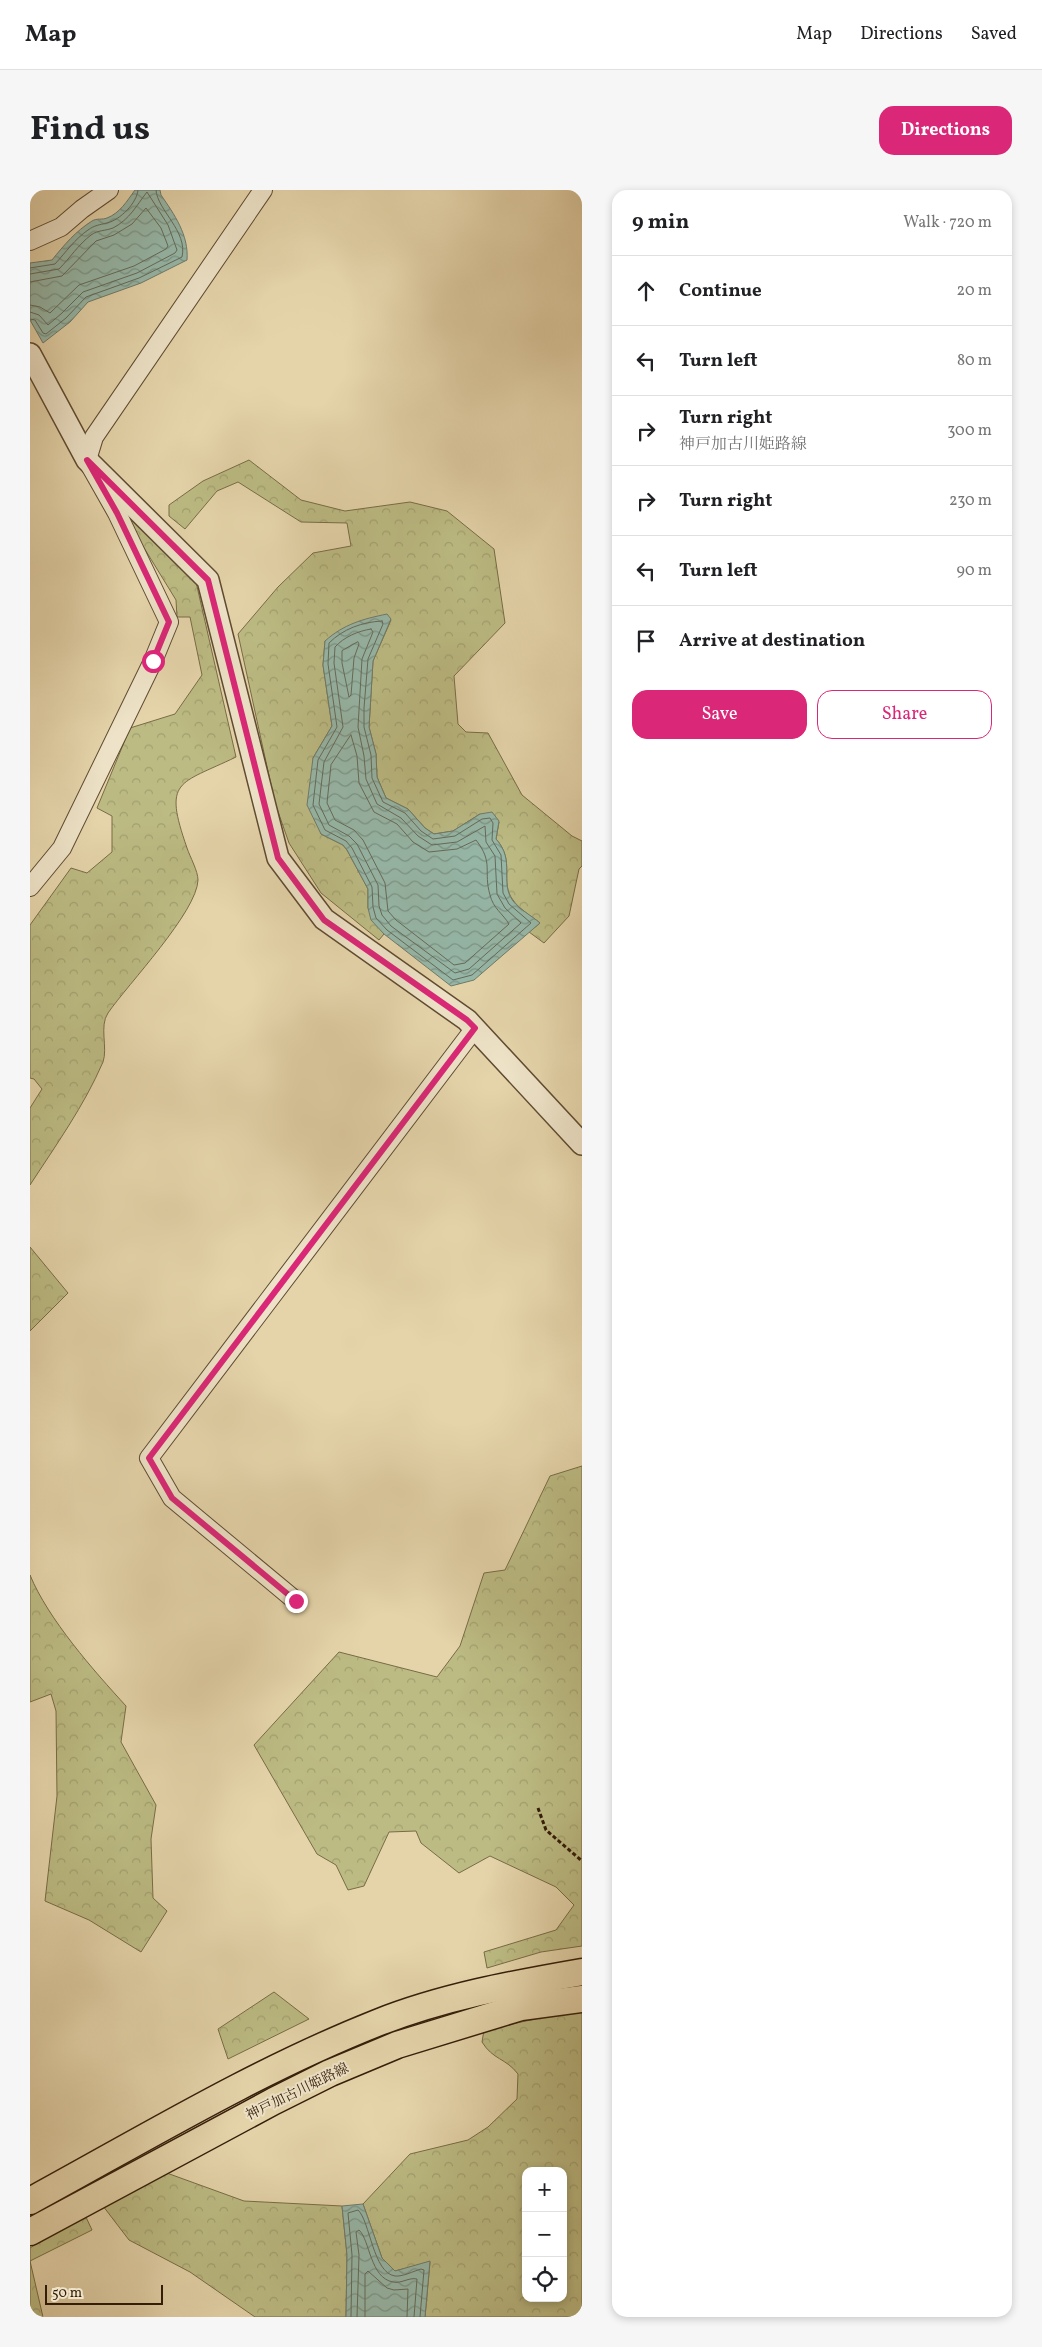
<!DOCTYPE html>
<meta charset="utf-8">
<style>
:root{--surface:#fff;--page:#f6f6f6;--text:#202124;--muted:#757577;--line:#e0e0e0;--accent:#db2777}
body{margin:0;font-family:Vollkorn,"Noto Serif JP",serif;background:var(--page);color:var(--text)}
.controls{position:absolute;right:15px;bottom:15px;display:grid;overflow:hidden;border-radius:10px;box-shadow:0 2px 8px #0003}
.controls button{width:45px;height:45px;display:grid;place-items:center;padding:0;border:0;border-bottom:1px solid var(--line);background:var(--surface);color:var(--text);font:25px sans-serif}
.scale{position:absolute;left:15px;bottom:12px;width:118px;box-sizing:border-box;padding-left:5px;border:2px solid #341d09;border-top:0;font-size:14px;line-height:18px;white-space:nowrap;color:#341d09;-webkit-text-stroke:4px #eee3c8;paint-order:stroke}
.stop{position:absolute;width:15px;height:15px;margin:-11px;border:4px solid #db2777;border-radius:50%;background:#fff}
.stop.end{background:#db2777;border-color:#fff;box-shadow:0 1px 5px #0008}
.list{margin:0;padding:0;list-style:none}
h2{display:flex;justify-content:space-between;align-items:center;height:65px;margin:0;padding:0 20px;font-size:21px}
h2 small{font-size:16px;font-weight:400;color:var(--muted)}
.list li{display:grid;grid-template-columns:32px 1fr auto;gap:15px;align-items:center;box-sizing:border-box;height:70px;padding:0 20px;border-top:1px solid var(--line)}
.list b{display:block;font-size:19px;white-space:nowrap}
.list p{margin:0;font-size:16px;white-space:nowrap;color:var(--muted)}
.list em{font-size:16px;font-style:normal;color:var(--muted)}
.actions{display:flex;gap:10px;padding:15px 20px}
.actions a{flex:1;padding:11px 0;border:1px solid var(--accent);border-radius:15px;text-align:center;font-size:18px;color:var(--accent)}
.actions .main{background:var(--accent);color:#fff}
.icon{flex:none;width:28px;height:28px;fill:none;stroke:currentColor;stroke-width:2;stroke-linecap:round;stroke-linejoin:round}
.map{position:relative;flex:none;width:552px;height:2127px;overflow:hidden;border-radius:15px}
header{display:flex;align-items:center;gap:30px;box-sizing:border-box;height:70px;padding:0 25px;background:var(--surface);border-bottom:1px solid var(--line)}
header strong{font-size:24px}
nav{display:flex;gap:28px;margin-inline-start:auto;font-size:18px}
.intro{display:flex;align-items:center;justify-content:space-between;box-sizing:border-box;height:120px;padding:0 30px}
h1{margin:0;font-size:35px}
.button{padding:12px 22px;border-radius:15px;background:var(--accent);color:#fff;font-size:18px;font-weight:700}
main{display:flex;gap:30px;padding:0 30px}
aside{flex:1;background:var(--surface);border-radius:15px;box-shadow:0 2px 8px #0003}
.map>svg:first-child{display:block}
</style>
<header>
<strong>Map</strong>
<nav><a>Map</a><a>Directions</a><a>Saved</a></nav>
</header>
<div class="intro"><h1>Find us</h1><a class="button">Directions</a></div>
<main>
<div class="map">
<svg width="552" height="2127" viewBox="0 0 552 2127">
<defs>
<pattern id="forest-crowns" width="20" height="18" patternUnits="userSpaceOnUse" patternTransform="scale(1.25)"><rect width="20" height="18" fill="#bcbb83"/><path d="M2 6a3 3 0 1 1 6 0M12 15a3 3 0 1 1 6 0" fill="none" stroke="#a2a070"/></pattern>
<pattern id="water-waves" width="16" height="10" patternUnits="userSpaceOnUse" patternTransform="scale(1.25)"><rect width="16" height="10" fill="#96b8a9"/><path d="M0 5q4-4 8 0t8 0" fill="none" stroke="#7b9588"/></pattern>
</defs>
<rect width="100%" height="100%" fill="#e5d4aa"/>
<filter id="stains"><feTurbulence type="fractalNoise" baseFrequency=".004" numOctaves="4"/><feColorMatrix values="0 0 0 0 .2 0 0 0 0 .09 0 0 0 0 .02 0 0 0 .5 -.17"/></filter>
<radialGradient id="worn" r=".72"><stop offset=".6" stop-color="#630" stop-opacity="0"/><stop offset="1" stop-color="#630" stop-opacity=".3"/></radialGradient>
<g fill="url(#forest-crowns)" stroke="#786c46" fill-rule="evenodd">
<path d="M219,270L271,310L315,321L380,312L417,321L464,359L475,433L424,486L428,534L436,542L458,543L492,605L542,646L552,651V676L549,679L539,726L514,753L499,742L510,733C501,726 489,719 483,710C469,692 486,671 466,649L469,632L450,624L423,641L404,644L395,638L378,619L356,608L347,587L346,564L339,537L343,471L361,430L295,451L293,475L302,536L283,568L291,644L313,655L317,660L338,699V718L354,744L349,750L291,703L259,653L245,613L208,444L248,397L283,363L321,356L317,333L271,332L208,292L187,301L155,339L139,326V315L173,291Z"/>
<path d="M104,328L166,392L206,567C148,595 133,589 157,658C160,667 168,681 168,690C167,722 98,794 78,823C69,836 78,858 73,872C54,916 26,955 0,995V918L12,899L4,889L0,888V735L41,678L57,683L82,662V626L67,618L100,538L145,524L172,485L160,427H147L146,410L100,335Z"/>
<polygon points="0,1057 38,1103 0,1141"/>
<polygon points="552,1276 552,1756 511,1762 457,1778 454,1762 526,1740 544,1715 526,1697 460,1666 429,1683 391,1653 386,1641 359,1642 334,1696 318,1700 306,1675 287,1664 224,1555 309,1462 407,1487 430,1456 454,1383 475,1380 520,1286"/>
<path d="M0,1385C18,1429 64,1481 96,1516L91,1552L126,1615L121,1649L123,1708L137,1721L111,1762L59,1730L15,1711L27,1606L26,1521L21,1504L0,1512Z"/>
<polygon points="244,1802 279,1829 198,1869 188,1839"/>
<path d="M552,1822V2127H395L400,2072L365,2081L352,2068L333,2014L380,1964L438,1950L458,1937L487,1909L488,1884C476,1868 463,1870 452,1852L454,1840L510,1828ZM496,1981H533V2108H496Z"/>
<polygon points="134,1982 214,2011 312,2016 317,2065 316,2127 225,2127 160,2082 99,2050 73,2016"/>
<polygon points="55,2025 62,2040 0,2071 13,2127 0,2127 0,2058"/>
</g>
<g fill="url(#water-waves)" stroke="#6f7a69">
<path d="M105,0H130L131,5C144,24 159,45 157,70L111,93L58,112L40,132L13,153L0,130V73L22,70C34,55 46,41 62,31C67,28 72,30 77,28C90,23 97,11 105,0Z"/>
<path d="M357,424L361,429L343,471L339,537L346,564L347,587L356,608L378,619L395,638L404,644L423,641L450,624L462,622L469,631L466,649C486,671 469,692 483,711C489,719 502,726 510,733L444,790L421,796L354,744L341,730L338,718V699L317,660L313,655L291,644L277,615L283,568L302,536L293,475L295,451C314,434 333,429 357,424Z"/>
<polygon points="333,2014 352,2068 365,2081 400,2071 395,2127 316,2127 317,2065 312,2016"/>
</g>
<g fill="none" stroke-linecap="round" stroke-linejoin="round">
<g stroke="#656a59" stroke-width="1">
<path d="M0,78L25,74C36,62 45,49 58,40C65,35 69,35 77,33C90,30 107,13 108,0"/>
<path d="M0,84L29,79C40,68 48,55 61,45C68,40 75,41 83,38C100,29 106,16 117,2L138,35L147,60L145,63L107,83L53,102L32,123L18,135L9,125L0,122"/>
<polyline points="0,92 32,86 66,51 84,45 102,34 116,18 131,38 138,56 136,59 104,76 49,95 20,123 10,117 0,115"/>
<path d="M0,129L5,130L13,143L16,144L36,128L56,107L109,88L152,67C158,41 127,20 126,0"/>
<path d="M352,431L353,434L338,469L334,518V537L341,565L342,588L353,612L375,623L391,641L403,649L425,646L452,629L460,628L463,633L462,650L471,665L473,703L479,714L501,733L442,785L423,790L357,740L346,728L343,717L342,697L322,658L316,651L295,640L283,615L288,570L307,537L298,474L299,453C313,439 332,432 352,431Z"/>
<path d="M341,439L343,442L332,469L328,537L334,566L336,589L347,614L371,628L388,646L402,655L427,652L455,636L456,652L465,666L467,704L475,718L491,733L439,779L425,783L361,736L352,725L349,716L348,695L327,654L319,646L299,635L289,614L294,572L313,537L304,473L305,457C314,447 328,441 341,439Z"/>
<polygon points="328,452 329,454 324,468 321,505 319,507 312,473 312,461"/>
<path d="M321,545L327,566L329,593L344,622L367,634L383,652L399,662L427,659L446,650C464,673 453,681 460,705C463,718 473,724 479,734L435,773L424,775L366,730L358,721L355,693L333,650L324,640L305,630L297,613L301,575Z"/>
<path d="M321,2127L322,2065L318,2023L328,2020C340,2031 343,2083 365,2086C372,2087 384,2081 391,2079L394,2080L390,2127"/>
<path d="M327,2127L329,2065L326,2042L329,2040C340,2050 340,2088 363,2092C371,2094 379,2087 387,2089L384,2127"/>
<polyline points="335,2127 335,2084 338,2081 357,2098 364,2100 378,2099 377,2127"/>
</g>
<defs>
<g id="minor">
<polyline points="0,51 31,37 52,19 79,0"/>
<polyline points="0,697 32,658 123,471 139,432 87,323 57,270 64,247 233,0"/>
<polyline points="266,1411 142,1308 119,1268 445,838"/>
</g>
<polyline id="tertiary" points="0,164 57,270 178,390 248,668 294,729 437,830 552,954"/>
<g id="primary">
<path d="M0,2011C114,1949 226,1881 347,1833C412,1807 483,1794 552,1782"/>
<polyline points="0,2042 244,1911 300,1883 367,1855 491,1817 552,1809"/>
</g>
</defs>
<use href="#minor" stroke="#604b31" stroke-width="20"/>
<use href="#tertiary" stroke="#604b31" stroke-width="24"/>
<use href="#primary" stroke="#341d09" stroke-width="29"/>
<polyline stroke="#341d09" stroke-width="3" stroke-dasharray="4 2.5" stroke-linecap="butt" points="508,1618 516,1640 552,1671"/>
<use href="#minor" stroke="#eee3c8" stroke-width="18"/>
<use href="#tertiary" stroke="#eee3c8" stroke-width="21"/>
<use href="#primary" stroke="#e5d4aa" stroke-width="26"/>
</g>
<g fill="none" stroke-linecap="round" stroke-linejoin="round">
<polyline stroke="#db2777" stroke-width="6" points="123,471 139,432 87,323 57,270 178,390 248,668 294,730 437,830 445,838 119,1268 142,1308 266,1411"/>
</g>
<g text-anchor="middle" stroke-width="4" stroke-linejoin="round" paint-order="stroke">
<g font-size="14" fill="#341d09" stroke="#eee3c8">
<text transform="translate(267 1901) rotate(-26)" y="5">神戸加古川姫路線</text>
</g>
</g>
<rect width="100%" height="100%" filter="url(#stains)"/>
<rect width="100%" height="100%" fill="url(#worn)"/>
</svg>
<div class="controls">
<button>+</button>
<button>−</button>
<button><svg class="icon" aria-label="locate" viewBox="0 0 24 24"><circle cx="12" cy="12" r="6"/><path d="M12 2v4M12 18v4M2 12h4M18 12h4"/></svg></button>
</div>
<div class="scale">50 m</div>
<div class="stop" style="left:123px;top:471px"></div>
<div class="stop end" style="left:266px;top:1411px"></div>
</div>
<aside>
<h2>9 min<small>Walk · 720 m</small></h2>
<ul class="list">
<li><svg class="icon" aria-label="ahead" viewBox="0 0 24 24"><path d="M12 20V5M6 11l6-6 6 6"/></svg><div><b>Continue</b></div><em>20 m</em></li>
<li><svg class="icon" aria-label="left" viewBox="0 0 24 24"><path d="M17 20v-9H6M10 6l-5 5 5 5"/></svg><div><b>Turn left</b></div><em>80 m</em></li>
<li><svg class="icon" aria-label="right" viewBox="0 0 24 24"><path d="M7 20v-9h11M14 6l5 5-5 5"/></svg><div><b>Turn right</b><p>神戸加古川姫路線</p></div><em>300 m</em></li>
<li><svg class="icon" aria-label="right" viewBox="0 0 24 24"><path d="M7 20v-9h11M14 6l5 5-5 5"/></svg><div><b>Turn right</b></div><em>230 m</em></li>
<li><svg class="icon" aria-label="left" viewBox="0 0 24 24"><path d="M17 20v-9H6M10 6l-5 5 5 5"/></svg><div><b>Turn left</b></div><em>90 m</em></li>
<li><svg class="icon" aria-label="arrive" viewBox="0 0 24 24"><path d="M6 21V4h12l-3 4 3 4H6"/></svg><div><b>Arrive at destination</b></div></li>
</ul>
<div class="actions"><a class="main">Save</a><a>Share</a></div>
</aside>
</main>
